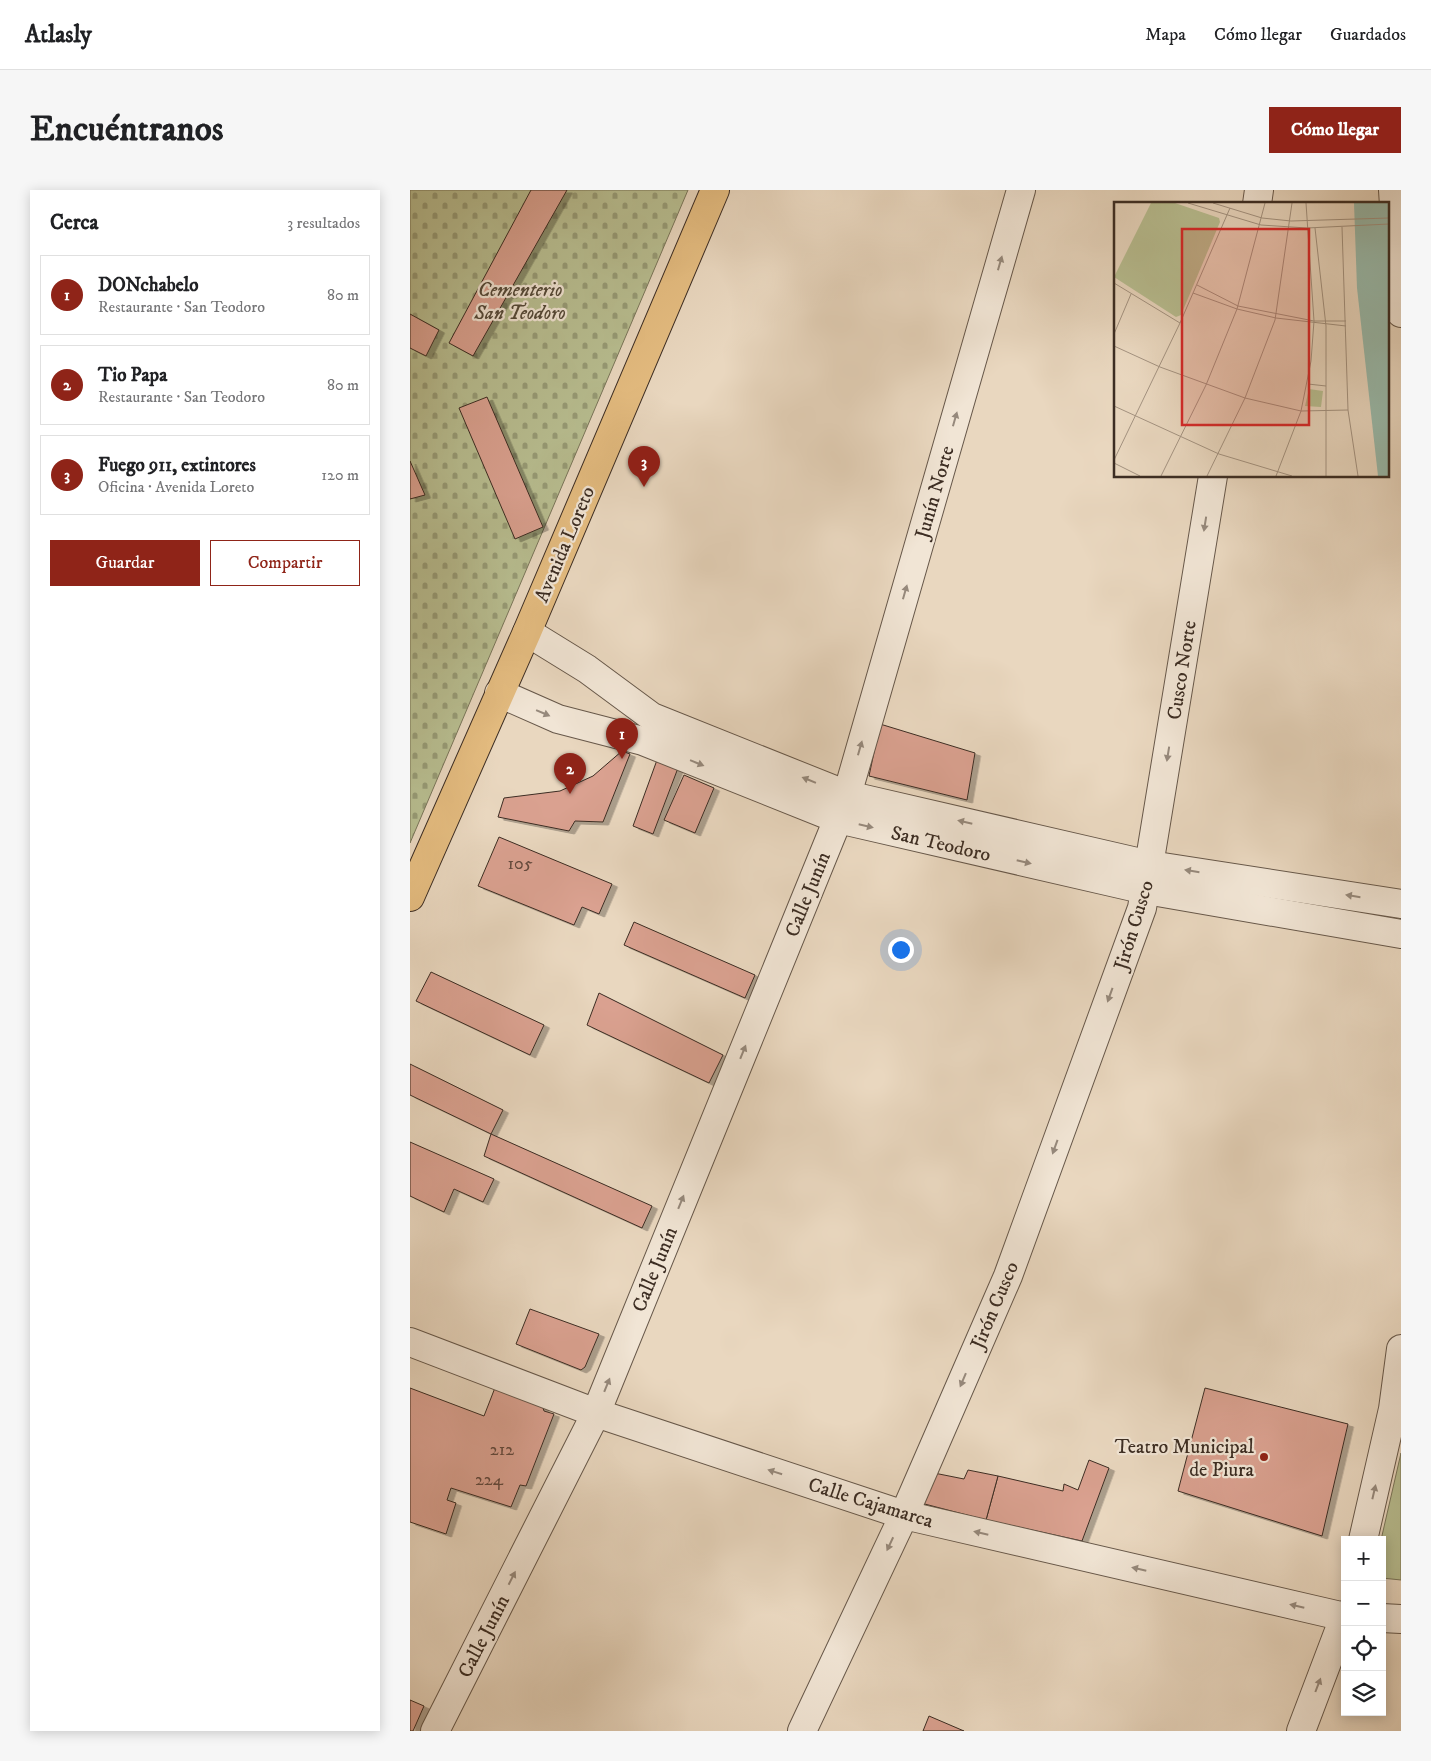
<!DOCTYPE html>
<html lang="es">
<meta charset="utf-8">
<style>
:root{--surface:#fff;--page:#f6f6f6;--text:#202124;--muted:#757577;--line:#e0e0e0;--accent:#8f2418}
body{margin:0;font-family:"IM FELL DW Pica",serif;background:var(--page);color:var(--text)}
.controls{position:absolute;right:15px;bottom:15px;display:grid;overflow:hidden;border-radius:0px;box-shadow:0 2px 12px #0003}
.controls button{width:45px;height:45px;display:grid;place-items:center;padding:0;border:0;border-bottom:1px solid var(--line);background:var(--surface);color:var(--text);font:25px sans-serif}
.you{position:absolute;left:490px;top:759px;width:18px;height:18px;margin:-12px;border:4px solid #fff;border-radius:50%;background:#1a73e8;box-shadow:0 0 0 8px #1a73e833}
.badge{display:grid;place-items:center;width:32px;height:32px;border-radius:50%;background:var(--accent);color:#fff;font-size:16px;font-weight:700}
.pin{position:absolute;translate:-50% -41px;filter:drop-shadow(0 1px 2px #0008)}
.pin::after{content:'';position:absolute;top:26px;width:18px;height:15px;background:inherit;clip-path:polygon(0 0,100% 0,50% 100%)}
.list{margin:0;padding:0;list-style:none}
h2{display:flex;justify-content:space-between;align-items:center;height:65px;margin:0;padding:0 20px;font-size:21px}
h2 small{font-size:16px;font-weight:400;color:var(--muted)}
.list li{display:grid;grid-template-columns:32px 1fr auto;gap:15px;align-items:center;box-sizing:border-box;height:80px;margin:0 10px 10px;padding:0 10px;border:1px solid var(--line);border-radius:0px}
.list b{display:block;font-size:19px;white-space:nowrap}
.list p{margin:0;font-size:16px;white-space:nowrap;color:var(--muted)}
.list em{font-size:16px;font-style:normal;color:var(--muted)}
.actions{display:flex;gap:10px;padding:15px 20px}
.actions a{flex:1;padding:11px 0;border:1px solid var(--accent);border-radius:0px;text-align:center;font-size:18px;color:var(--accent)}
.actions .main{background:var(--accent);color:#fff}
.icon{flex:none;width:28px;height:28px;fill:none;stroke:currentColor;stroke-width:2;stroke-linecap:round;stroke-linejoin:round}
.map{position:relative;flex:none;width:991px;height:1541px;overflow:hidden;border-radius:0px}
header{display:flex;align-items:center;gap:30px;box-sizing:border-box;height:70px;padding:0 25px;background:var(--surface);border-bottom:1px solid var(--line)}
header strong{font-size:24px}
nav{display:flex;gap:28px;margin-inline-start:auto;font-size:18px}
.intro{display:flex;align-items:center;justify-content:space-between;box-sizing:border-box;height:120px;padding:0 30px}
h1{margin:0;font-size:35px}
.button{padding:12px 22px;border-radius:0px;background:var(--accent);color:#fff;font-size:18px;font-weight:700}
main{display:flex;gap:30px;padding:0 30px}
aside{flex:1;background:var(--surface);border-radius:0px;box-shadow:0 2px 12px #0003}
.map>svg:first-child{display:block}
</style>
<header>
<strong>Atlasly</strong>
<nav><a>Mapa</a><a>Cómo llegar</a><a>Guardados</a></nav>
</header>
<div class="intro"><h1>Encuéntranos</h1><a class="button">Cómo llegar</a></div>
<main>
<aside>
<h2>Cerca<small>3 resultados</small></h2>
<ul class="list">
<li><span class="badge">1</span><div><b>DONchabelo</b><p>Restaurante · San Teodoro</p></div><em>80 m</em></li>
<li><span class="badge">2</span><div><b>Tio Papa</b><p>Restaurante · San Teodoro</p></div><em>80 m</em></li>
<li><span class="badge">3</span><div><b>Fuego 911, extintores</b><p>Oficina · Avenida Loreto</p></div><em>120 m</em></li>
</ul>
<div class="actions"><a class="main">Guardar</a><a>Compartir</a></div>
</aside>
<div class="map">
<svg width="991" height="1541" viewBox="0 0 991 1541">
<defs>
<pattern id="cemetery-stones" width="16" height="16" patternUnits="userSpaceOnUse" patternTransform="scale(1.25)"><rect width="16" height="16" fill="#b8be91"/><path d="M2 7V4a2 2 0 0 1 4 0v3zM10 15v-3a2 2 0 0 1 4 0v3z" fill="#979b76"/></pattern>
<filter id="shadow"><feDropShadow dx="5.5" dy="3" stdDeviation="0" flood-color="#0004"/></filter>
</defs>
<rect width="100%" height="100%" fill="#e9d7bf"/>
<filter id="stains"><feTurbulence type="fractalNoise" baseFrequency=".004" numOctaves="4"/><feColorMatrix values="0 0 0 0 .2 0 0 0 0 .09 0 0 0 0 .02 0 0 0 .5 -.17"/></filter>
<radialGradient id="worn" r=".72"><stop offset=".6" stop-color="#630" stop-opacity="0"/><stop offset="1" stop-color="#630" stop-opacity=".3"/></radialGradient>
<polygon fill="url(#cemetery-stones)" stroke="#7a765a" points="0,0 278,0 0,653"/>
<polygon fill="#b8be91" stroke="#7a765a" points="991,1263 991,1390 972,1388 971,1350"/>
<g fill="#daa190" stroke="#3c2d23" filter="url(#shadow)">
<polygon points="121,0 157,0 63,166 39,153"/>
<polygon points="0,124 29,140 16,166 0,158"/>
<polygon points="77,207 133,337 105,349 49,218"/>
<polygon points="0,271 15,305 0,309"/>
<polygon points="470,534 565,563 557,610 459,586"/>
<polygon points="212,561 220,564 193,632 165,631 159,641 88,627 94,608 150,601 183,586"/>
<polygon points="247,570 268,578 243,644 223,636"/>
<polygon points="274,585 304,598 285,643 254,630"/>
<polygon points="89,647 202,694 189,724 172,717 164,735 68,696"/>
<polygon points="224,732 345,785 335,808 214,755"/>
<polygon points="21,782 134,835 120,865 6,811"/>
<polygon points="189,803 313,865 299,893 177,835"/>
<polygon points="0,874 93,920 81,944 0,905"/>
<polygon points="81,944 242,1016 232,1038 74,966"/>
<polygon points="0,952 84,989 73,1012 44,999 34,1022 0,1006"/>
<polygon points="120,1119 189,1144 175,1177 171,1180 106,1154"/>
<polygon points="88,1190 129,1206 134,1221 144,1224 116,1296 110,1295 101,1317 41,1298 37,1310 46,1313 36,1344 0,1332 0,1198 74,1226"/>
<polygon points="795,1198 938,1234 912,1346 768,1301"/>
<polygon points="679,1270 699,1278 672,1351 576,1330 588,1286 653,1301 654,1294 668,1300"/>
<polygon points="558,1280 588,1286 576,1330 507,1312 519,1282 554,1289"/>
<polygon points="0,1510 14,1516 3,1541 0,1541"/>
<polygon points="519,1526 554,1541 513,1541"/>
</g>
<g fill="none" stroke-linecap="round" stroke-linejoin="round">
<defs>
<g id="minor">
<polyline points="983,0 991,123"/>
<polyline points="847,14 849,0"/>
<polyline points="117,442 177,479 242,527 437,605 740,675 991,714"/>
<polyline points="89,503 148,529 233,551 428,629 736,700 991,744"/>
<polyline points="0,1152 186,1223 494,1325 935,1427"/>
<polyline points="953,1350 983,1219 991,1159"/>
<polyline points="972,1428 991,1429"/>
<polyline points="25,1541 186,1223 428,629 437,605 611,0"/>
<polyline points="392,1541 494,1325 598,1086 732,718 803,286"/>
<polyline points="891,1541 935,1425"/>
</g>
<polyline id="major" points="0,707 117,442 305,0"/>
</defs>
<use href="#minor" stroke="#67584a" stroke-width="30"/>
<use href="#major" stroke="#3c2d23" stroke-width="30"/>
<use href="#minor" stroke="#f1e5d5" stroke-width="28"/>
<use href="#major" stroke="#e4bc80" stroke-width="28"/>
</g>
<defs><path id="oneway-solid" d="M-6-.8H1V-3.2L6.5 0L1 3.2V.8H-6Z" transform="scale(1.25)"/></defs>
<g fill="#96897c">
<use href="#oneway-solid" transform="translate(590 73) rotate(-74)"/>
<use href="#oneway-solid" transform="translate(545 229) rotate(-74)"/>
<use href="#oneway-solid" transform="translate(795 334) rotate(99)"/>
<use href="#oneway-solid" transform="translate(495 402) rotate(-74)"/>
<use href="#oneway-solid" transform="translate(133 523) rotate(23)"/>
<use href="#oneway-solid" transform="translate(450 558) rotate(-74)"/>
<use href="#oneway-solid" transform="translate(758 564) rotate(99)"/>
<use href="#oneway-solid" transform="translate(287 573) rotate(22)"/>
<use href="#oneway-solid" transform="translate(399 590) rotate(-158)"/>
<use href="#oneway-solid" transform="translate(555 632) rotate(-167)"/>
<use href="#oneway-solid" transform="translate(456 636) rotate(13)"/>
<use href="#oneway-solid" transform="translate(614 672) rotate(13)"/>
<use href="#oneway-solid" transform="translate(782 681) rotate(-171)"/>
<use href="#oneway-solid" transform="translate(943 706) rotate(-171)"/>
<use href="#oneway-solid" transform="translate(700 805) rotate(110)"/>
<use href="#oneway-solid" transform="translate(333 862) rotate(-68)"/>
<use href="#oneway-solid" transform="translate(645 957) rotate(110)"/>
<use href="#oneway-solid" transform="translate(271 1012) rotate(-68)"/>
<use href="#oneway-solid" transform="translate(553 1190) rotate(113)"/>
<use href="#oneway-solid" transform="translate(197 1195) rotate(-68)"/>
<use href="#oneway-solid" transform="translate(365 1282) rotate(-162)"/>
<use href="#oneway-solid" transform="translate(964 1302) rotate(-77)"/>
<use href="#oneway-solid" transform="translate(571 1343) rotate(-167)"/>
<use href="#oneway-solid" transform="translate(480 1354) rotate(115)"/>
<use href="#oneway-solid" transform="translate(729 1379) rotate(-167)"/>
<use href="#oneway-solid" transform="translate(102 1388) rotate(-63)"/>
<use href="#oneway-solid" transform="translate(887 1416) rotate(-167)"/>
<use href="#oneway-solid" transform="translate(908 1495) rotate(-69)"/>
</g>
<circle fill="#8f2418" stroke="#f1e5d5" stroke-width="2" cx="854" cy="1267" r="5"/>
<g text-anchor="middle" stroke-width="4.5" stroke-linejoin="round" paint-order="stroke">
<g font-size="18" fill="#644a3e">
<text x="110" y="679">105</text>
<text x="92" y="1265">212</text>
<text x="79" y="1295">224</text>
</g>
<g font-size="20" font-style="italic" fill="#554a39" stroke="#f1e5d5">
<text x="110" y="106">Cementerio<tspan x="110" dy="23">San Teodoro</tspan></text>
</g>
<g font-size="20" fill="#3c2d23" stroke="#f1e5d5">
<text transform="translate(524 302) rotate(-74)" y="7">Junín Norte</text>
<text transform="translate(154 354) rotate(-67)" y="7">Avenida Loreto</text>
<text transform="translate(771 480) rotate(-81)" y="7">Cusco Norte</text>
<text transform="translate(531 653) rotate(13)" y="7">San Teodoro</text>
<text transform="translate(397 704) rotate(-68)" y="7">Calle Junín</text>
<text transform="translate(723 735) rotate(-73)" y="7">Jirón Cusco</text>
<text transform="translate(244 1079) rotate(-68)" y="7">Calle Junín</text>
<text transform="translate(584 1115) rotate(-67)" y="7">Jirón Cusco</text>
<text transform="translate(461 1312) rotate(17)" y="7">Calle Cajamarca</text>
<text transform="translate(73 1446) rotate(-63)" y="7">Calle Junín</text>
</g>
<g font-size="20" fill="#3c2d23" stroke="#f1e5d5" text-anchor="end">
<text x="844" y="1263">Teatro Municipal<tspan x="844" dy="23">de Piura</tspan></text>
</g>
</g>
<g transform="translate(704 12)">
<rect width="275" height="275" fill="#e9d7bf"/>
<path d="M37,1H61L105,16L106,20L67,113L62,115L0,75Z" fill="#b8be91"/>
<path d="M195,187L209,189L207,205L191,204Z" fill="#b8be91"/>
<path d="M240,1H275V274H264L243,86Z" fill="#99baab"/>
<path fill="none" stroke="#a49381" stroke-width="1" d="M74,1L147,23L193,26L275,22M99,1L148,16L177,19L275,16M228,25L234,208L244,274M201,26L212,124V274M0,81L66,121M83,83L124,104L200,119H232M79,91L123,107L162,116L232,124M0,132L17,92M0,144L46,165L131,196L187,209L234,208M194,182L212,184M0,204L105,252L178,274M0,258L66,121L116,6M0,261L26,274M47,274L92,183L123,107L151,1M93,274L131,196L161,118L178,1M162,274L187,209L197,159L200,119L192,1"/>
<path fill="#d62828" fill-opacity="0.15" stroke="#d62828" stroke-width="2.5" d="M68,27H195V223H68Z"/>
<rect width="275" height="275" fill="none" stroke="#3c2d23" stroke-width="2.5"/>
</g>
<rect width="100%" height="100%" filter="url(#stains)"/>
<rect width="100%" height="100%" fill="url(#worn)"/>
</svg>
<div class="controls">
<button>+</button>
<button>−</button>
<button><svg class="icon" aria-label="locate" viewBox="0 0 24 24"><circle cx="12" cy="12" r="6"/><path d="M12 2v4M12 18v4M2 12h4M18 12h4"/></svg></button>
<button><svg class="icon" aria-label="layers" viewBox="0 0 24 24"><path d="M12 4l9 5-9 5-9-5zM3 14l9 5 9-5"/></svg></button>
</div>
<div class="you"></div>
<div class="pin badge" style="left:212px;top:569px">1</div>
<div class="pin badge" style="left:160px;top:604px">2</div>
<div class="pin badge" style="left:234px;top:297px">3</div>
</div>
</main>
